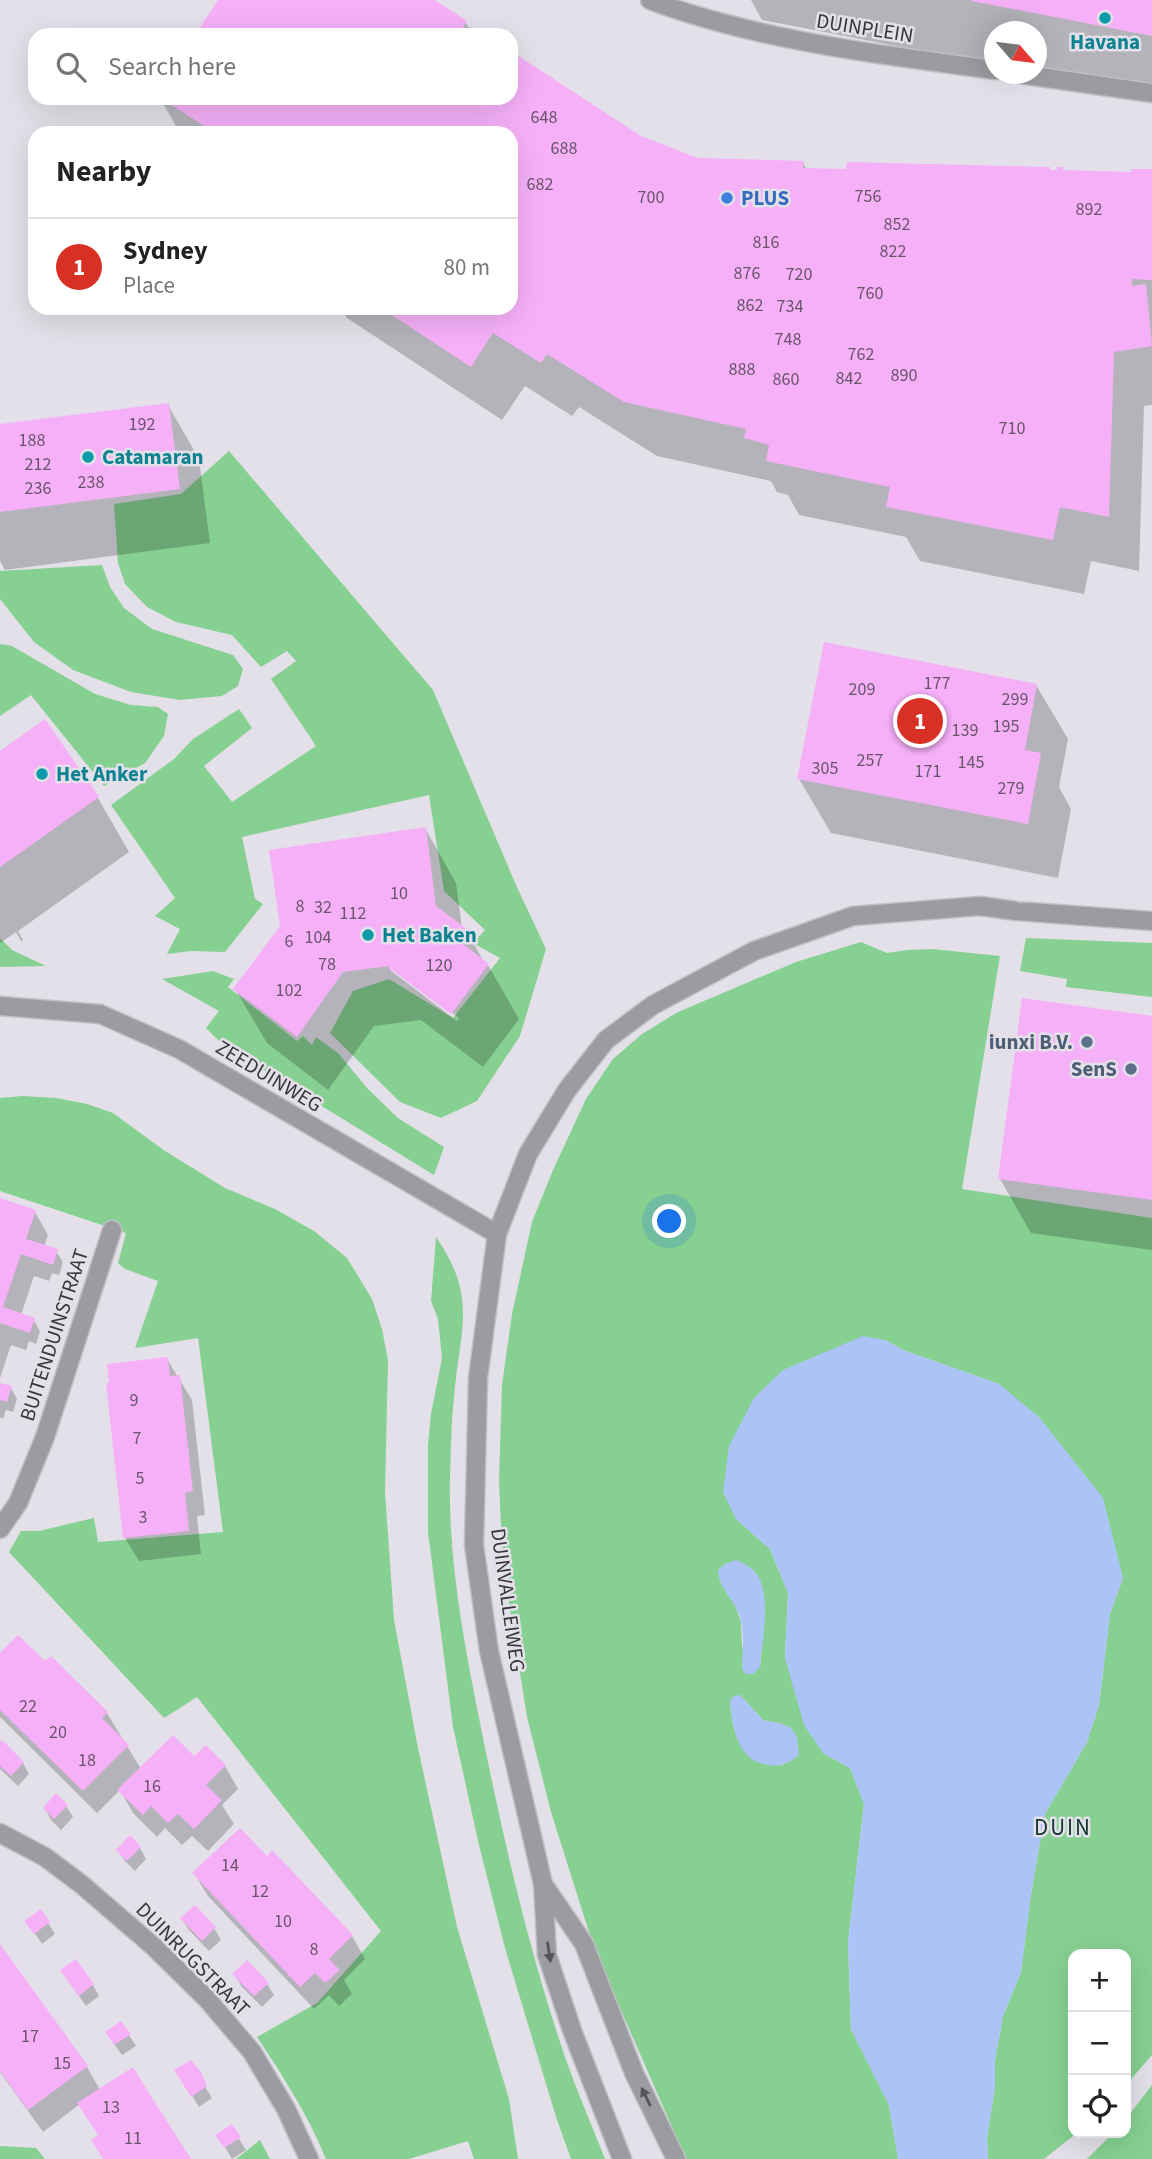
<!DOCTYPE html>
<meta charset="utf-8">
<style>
:root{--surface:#fff;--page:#f2f2f2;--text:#222;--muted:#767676;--line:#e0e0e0;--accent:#d93025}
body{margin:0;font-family:"Source Sans 3",sans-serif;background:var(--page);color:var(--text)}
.controls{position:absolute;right:21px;bottom:21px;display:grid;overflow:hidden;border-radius:14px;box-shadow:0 7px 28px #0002}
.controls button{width:63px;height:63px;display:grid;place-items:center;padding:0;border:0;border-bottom:2px solid var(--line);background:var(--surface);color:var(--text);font:35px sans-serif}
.compass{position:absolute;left:984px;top:21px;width:63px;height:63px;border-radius:50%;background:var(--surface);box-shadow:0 7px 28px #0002;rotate:118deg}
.you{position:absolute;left:670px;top:1222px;width:24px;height:24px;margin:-18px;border:5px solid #fff;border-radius:50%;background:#1a73e8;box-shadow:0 0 0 10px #1a73e833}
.badge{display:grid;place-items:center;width:46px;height:46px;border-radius:50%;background:var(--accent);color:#fff;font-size:23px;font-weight:700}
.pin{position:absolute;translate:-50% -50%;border:4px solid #fff;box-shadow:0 2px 7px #0006}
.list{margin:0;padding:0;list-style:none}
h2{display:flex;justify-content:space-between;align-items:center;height:91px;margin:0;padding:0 28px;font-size:30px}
h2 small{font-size:23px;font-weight:400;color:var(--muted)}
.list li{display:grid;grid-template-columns:46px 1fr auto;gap:21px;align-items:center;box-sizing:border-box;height:98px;padding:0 28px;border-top:2px solid var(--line)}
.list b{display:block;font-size:26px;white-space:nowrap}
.list p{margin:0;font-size:23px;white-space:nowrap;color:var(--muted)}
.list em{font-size:23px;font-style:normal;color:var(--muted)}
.icon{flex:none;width:38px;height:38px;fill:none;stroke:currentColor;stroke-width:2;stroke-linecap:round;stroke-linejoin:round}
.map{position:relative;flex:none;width:1152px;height:2159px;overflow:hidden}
.search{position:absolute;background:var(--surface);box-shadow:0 7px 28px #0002;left:28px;top:28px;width:490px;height:77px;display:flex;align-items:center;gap:18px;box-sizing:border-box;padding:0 24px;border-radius:21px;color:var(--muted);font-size:26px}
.panel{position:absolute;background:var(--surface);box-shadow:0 7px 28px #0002;left:28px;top:126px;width:490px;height:189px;border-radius:21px}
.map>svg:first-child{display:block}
</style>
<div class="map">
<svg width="1152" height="2159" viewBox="0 0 1152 2159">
<rect width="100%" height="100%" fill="#e3e0e9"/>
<g fill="#86d091" fill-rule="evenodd">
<polygon points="229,451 433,690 516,885 546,949 520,1036 477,1101 441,1118 400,1102 330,1033 353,991 389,979 453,1018 500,958 473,943 485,930 444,891 429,795 242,837 255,899 263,904 225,952 191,951 167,954 180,929 155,916 175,898 111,805 174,759 193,739 239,709 252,728 204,766 232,802 316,746 271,679 296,661 287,651 261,667 232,635 176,622 147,607 125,584 118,563 114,504 181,494"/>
<polygon points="102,565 110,587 124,608 152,629 233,655 243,669 238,686 222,696 180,700 131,692 73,670 34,642 0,599 0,571"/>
<polygon points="0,644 12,646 95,694 131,705 158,707 168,714 164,736 145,763 104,786 31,695 0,716"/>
<polygon points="0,938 12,950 46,966 0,967"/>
<polygon points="1026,938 1152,943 1152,997 1066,987 1067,979 1020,971"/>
<path d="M861,942L887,953L908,950L932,949L1000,956L962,1189L1152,1218V2055L1126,2085V1954H1073V2133H1077L1044,2159H988L987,2137L995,2088V2060L1003,2016L1021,1972L1031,1894L1045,1814L1087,1742L1099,1705L1110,1614L1123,1578L999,1384L903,1350L885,1340L736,1519L770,1549L788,1593L785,1658L823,1753L850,1768L864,1804L848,1942L851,2029L889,2105L898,2159H686L595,1951L551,1812L527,1717L503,1565L499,1482L502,1385L512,1314L532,1222L553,1170L586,1099L613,1059L642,1034L678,1012L796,962ZM762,1585L764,1623L760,1667L742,1647L741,1622L734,1602L727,1594ZM740,1695L763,1720L783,1724V1765C742,1769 732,1734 730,1700Z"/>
<polygon points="213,971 234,979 228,987 297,1041 303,1036 312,1045 316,1037 339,1054 367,1088 398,1118 444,1147 434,1175 224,1046 206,1028 219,1011 162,979"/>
<path d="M22,1096L56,1098L87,1104L113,1113L165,1151L225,1188L275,1209L314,1231L347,1258L372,1299L382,1329L388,1360L385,1492L394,1620L418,1748L457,1927L509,2099L518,2159H474L468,2141L409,2159H326C308,2115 283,2076 257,2037L317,2003L381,1931L197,1697L164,1718L9,1552L21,1531H39L94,1518L98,1542L223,1532L198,1338L135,1348L158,1281L125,1269L118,1263L126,1233L0,1191V1098Z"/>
<path d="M436,1237C479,1299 459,1331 454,1398C451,1425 451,1451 450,1477C448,1560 464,1643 480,1723C502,1833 527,1944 563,2051C575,2087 591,2123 605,2159H571L556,2117L505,1948L479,1845L453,1727L428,1532V1445L431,1414L442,1358L438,1319L431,1301Z"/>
<polygon points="1152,2085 1152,2159 1087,2159 1113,2133 1126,2133 1126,2119"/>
<polygon points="260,2140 270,2159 236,2159"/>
<polygon points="0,2146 36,2148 45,2159 0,2159"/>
</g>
<g fill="#abc4f5">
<polygon points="863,1336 885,1340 903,1350 999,1384 1039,1417 1103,1498 1123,1578 1110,1614 1099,1705 1087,1742 1045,1814 1031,1894 1021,1972 1003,2016 995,2060 995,2088 987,2137 988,2159 898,2159 889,2105 851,2029 848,1942 864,1804 850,1768 823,1753 804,1725 785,1658 788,1593 770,1549 736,1519 723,1492 729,1446 754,1398 783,1370"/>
<path d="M736,1560C743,1563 750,1566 755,1572C773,1593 762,1641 760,1667L753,1674H746L742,1669C742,1652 745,1633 740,1617C735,1600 718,1588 718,1570L725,1564Z"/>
<path d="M740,1695L763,1720L783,1724L791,1728L797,1737L799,1755C790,1763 780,1767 769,1765C737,1762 732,1726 730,1700L734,1696Z"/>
</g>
<g fill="#0003" fill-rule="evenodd">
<polygon points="221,0 431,0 466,23 473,35 198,35"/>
<polygon points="751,0 1152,0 1152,95 1036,73 1036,32 995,32 995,65 762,20"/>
<polygon points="511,53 640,138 697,160 803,163 807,170 1049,169 1051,171 1063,169 1064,172 1132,174 1152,170 1152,405 1144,406 1139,571 1091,561 1084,594 920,561 906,537 799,515 788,495 777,492 771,481 657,456 579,407 572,416 525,386 502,420 347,318 341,308 511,308 511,133 180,133 160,98 511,98"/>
<polygon points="168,405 199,459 210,543 5,570 0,561 0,426"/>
<polygon points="1036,685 1068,739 1059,787 1071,809 1058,878 831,833 799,779"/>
<polygon points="45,722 98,798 129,852 18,931 23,940 21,941 16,932 0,943 0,754"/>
<path d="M425,828L456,883L462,928L466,930L484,962L488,965L519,1019L483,1067L421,1020L374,1026L328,1090L267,1043L235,989ZM390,966L459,1018L457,1021L390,970Z"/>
<polygon points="1152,1017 1152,1250 1031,1233 1000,1179"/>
<polygon points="0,1200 35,1212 48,1235 44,1247 56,1251 63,1262 59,1275 52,1273 49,1281 34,1276 21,1315 33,1319 40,1331 36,1344 29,1341 26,1350 11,1345 0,1378"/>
<polygon points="167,1359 192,1400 205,1515 197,1516 201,1554 139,1561 125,1538 108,1384"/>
<polygon points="0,1385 11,1388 17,1399 13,1412 6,1410 3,1419 0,1417"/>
<polygon points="0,1656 45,1664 107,1713 141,1769 194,1758 225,1766 238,1789 222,1805 234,1824 208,1851 192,1836 182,1845 165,1828 157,1837 133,1813 120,1790 97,1813 0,1717"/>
<polygon points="0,1744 23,1763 29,1774 18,1786 0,1769"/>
<polygon points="66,1806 73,1817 61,1830 51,1820 45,1808"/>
<polygon points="140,1848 146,1859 135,1871 125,1861 118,1850"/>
<polygon points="273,1853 352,1936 365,1959 344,1980 352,1994 339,2006 329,1995 314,2009 208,1896 194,1873 267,1858"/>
<polygon points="182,1919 214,1928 221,1940 209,1951 189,1930"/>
<polygon points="26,1921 48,1923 55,1934 42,1944"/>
<polygon points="0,1948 87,2067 100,2090 189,2159 104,2159 99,2136 80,2104 43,2132 0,2072"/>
<polygon points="235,1974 267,1984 274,1995 262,2007 241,1986"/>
<polygon points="69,1982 93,1985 99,1996 86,2006"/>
<polygon points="121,2023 136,2046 122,2055 114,2044"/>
<polygon points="190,2062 212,2098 199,2107 177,2071"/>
<polygon points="231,2126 246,2150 232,2159 218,2135"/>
</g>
<g fill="#f6b0f8">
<polygon points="218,0 435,0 467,21 463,27 475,35 195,35"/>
<polygon points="972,0 1152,0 1152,36 972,1"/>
<polygon points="511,51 641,136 698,158 804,161 803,168 846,169 847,162 1050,167 1050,170 1057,170 1057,167 1064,167 1063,170 1131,172 1131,169 1152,169 1152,280 1132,279 1132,286 1146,284 1152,346 1114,352 1109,517 1060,507 1053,540 886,507 890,487 766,461 769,445 744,438 746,429 624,402 547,354 541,363 493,333 471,367 381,308 511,308 511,133 215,133 161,98 511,98"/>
<polygon points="169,403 180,489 0,512 0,424"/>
<polygon points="824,642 1037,684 1025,750 1041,753 1028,824 797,779"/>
<polygon points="45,719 99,797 0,867 0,751"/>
<polygon points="426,827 436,906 467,929 458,940 489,964 451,1014 389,968 389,966 343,972 297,1037 233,989 280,926 269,850"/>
<polygon points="1022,998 1152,1016 1152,1200 998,1179"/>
<polygon points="0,1198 36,1210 26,1239 58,1249 53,1265 21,1254 3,1307 35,1318 30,1333 0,1323"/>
<polygon points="168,1357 170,1376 180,1375 193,1491 185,1493 189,1531 123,1538 106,1383 109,1383 107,1364"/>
<polygon points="0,1383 12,1386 7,1402 0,1400"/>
<polygon points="18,1635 45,1661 51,1656 108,1712 102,1718 129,1745 83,1791 0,1710 0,1653"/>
<polygon points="173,1735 194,1756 206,1745 226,1765 206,1785 222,1800 194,1829 178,1814 168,1823 151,1806 143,1815 117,1790"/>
<polygon points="2,1740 24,1762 11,1776 0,1766 0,1742"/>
<polygon points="56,1793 68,1805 54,1819 43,1808"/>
<polygon points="240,1828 267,1856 272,1850 274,1852 353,1935 329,1959 340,1970 325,1983 315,1973 300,1987 192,1873"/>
<polygon points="130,1835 141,1847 127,1861 116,1850"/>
<polygon points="195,1905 216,1927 202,1941 180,1918"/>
<polygon points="41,1909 50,1922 34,1934 24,1921"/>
<polygon points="0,1944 88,2066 28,2110 0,2071"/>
<polygon points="76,1959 94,1984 79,1996 60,1970"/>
<polygon points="247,1960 269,1983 254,1996 232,1974"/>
<polygon points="121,2021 131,2034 114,2045 105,2032"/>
<polygon points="191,2060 201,2072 207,2086 191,2097 174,2070"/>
<polygon points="133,2067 154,2101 191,2159 103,2159 91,2140 98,2135 77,2103"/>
<polygon points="232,2124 241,2137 224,2148 215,2135"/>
</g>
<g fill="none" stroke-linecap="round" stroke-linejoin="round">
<defs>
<g id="minor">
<path d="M650,0C675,10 700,17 726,24C814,47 904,58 995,70"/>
<polyline points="1019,74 1152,93"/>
<polyline points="0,1006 100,1014 179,1049 497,1234"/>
<polyline points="0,1529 18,1503 45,1437 112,1230"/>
<polyline points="0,1833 45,1857 81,1884 153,1946 207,1999 252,2052 286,2109 309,2159"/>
<polyline points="543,1884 584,1944 634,2073 676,2159"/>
<polyline points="622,2159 573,2033 547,1955 543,1884 489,1651 474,1545 478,1378 497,1234 528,1154 567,1090 606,1040 653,1005 754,951 853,916 980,906 1016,911 1152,921"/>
</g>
</defs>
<use href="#minor" stroke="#c1bec6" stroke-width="21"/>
<use href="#minor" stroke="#9b9ca0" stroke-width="18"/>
</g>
<defs><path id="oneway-solid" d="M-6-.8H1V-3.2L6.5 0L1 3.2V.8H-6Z" transform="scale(1.75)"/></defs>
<g fill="#565559">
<use href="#oneway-solid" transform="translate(549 1952) rotate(81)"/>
<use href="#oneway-solid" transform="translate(646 2097) rotate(-116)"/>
</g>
<g fill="#0f9aa8" stroke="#e3e0e9" stroke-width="2.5">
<circle cx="1105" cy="18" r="7"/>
<circle cx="88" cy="457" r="7"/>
<circle cx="42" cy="774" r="7"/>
<circle cx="368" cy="935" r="7"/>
</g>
<circle fill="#3f7fe0" stroke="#e3e0e9" stroke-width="2.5" cx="727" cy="198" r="7"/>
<g fill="#5c6f8a" stroke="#e3e0e9" stroke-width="2.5">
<circle cx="1087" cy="1042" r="7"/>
<circle cx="1131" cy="1069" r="7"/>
</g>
<g text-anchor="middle" stroke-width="5" stroke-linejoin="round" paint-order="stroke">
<g font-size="18" fill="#68556a">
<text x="544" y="123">648</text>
<text x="564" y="154">688</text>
<text x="540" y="190">682</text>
<text x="868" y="202">756</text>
<text x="651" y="203">700</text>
<text x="1089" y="215">892</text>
<text x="897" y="230">852</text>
<text x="766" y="248">816</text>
<text x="893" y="257">822</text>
<text x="747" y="279">876</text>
<text x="799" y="280">720</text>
<text x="870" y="299">760</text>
<text x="750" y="311">862</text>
<text x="790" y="312">734</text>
<text x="788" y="345">748</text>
<text x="861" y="360">762</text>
<text x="742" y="375">888</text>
<text x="904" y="381">890</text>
<text x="849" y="384">842</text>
<text x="786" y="385">860</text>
<text x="142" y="430">192</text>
<text x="1012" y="434">710</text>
<text x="32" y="446">188</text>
<text x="38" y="470">212</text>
<text x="91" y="488">238</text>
<text x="38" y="494">236</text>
<text x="937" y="689">177</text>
<text x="862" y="695">209</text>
<text x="1015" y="705">299</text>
<text x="1006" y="732">195</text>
<text x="965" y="736">139</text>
<text x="870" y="766">257</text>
<text x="971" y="768">145</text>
<text x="825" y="774">305</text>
<text x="928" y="777">171</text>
<text x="1011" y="794">279</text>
<text x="399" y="899">10</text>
<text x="300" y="912">8</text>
<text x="323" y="913">32</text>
<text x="353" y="919">112</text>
<text x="318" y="943">104</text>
<text x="289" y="947">6</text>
<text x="327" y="970">78</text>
<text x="439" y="971">120</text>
<text x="289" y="996">102</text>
<text x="134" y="1406">9</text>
<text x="137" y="1444">7</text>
<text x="140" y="1484">5</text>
<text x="143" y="1523">3</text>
<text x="28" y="1712">22</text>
<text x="58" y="1738">20</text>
<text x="87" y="1766">18</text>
<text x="152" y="1792">16</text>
<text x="230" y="1871">14</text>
<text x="260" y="1897">12</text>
<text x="283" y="1927">10</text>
<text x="314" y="1955">8</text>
<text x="30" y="2042">17</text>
<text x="62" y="2069">15</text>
<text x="111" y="2113">13</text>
<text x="133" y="2144">11</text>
</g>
<g font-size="21" fill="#39373b" stroke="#e3e0e9">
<text transform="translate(865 28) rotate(9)" y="7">DUINPLEIN</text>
<text transform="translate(269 1076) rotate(31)" y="7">ZEEDUINWEG</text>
<text transform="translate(54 1335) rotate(-72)" y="7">BUITENDUINSTRAAT</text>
<text transform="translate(508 1600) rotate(82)" y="7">DUINVALLEIWEG</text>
<text transform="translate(193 1959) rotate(45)" y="7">DUINRUGSTRAAT</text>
</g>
<g font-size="21" font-weight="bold" fill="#0d838f" stroke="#e3e0e9" text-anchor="start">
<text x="1105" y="49" text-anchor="middle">Havana</text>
<text x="102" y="464">Catamaran</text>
<text x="56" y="781">Het Anker</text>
<text x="382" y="942">Het Baken</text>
</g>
<g font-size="21" font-weight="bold" fill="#366cbe" stroke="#e3e0e9" text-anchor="start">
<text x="741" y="205">PLUS</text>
</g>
<g font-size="21" font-weight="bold" fill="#4e5e75" stroke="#e3e0e9" text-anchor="end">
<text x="1073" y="1049">iunxi B.V.</text>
<text x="1117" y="1076">SenS</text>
</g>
<g font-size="23" letter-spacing="2" fill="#163731" stroke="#e3e0e9">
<text x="1063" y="1835">DUIN</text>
</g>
</g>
</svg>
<div class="controls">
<button>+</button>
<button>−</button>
<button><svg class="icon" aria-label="locate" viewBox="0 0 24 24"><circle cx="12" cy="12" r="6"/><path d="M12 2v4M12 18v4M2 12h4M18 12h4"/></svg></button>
</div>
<svg class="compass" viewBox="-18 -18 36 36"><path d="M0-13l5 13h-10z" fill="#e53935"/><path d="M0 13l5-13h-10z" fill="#767676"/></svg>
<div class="you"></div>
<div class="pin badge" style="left:920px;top:721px">1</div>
<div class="search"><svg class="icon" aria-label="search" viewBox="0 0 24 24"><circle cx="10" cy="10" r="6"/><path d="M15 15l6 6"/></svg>Search here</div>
<section class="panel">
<h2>Nearby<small></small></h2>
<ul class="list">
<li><span class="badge">1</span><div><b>Sydney</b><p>Place</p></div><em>80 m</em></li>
</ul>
</section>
</div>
